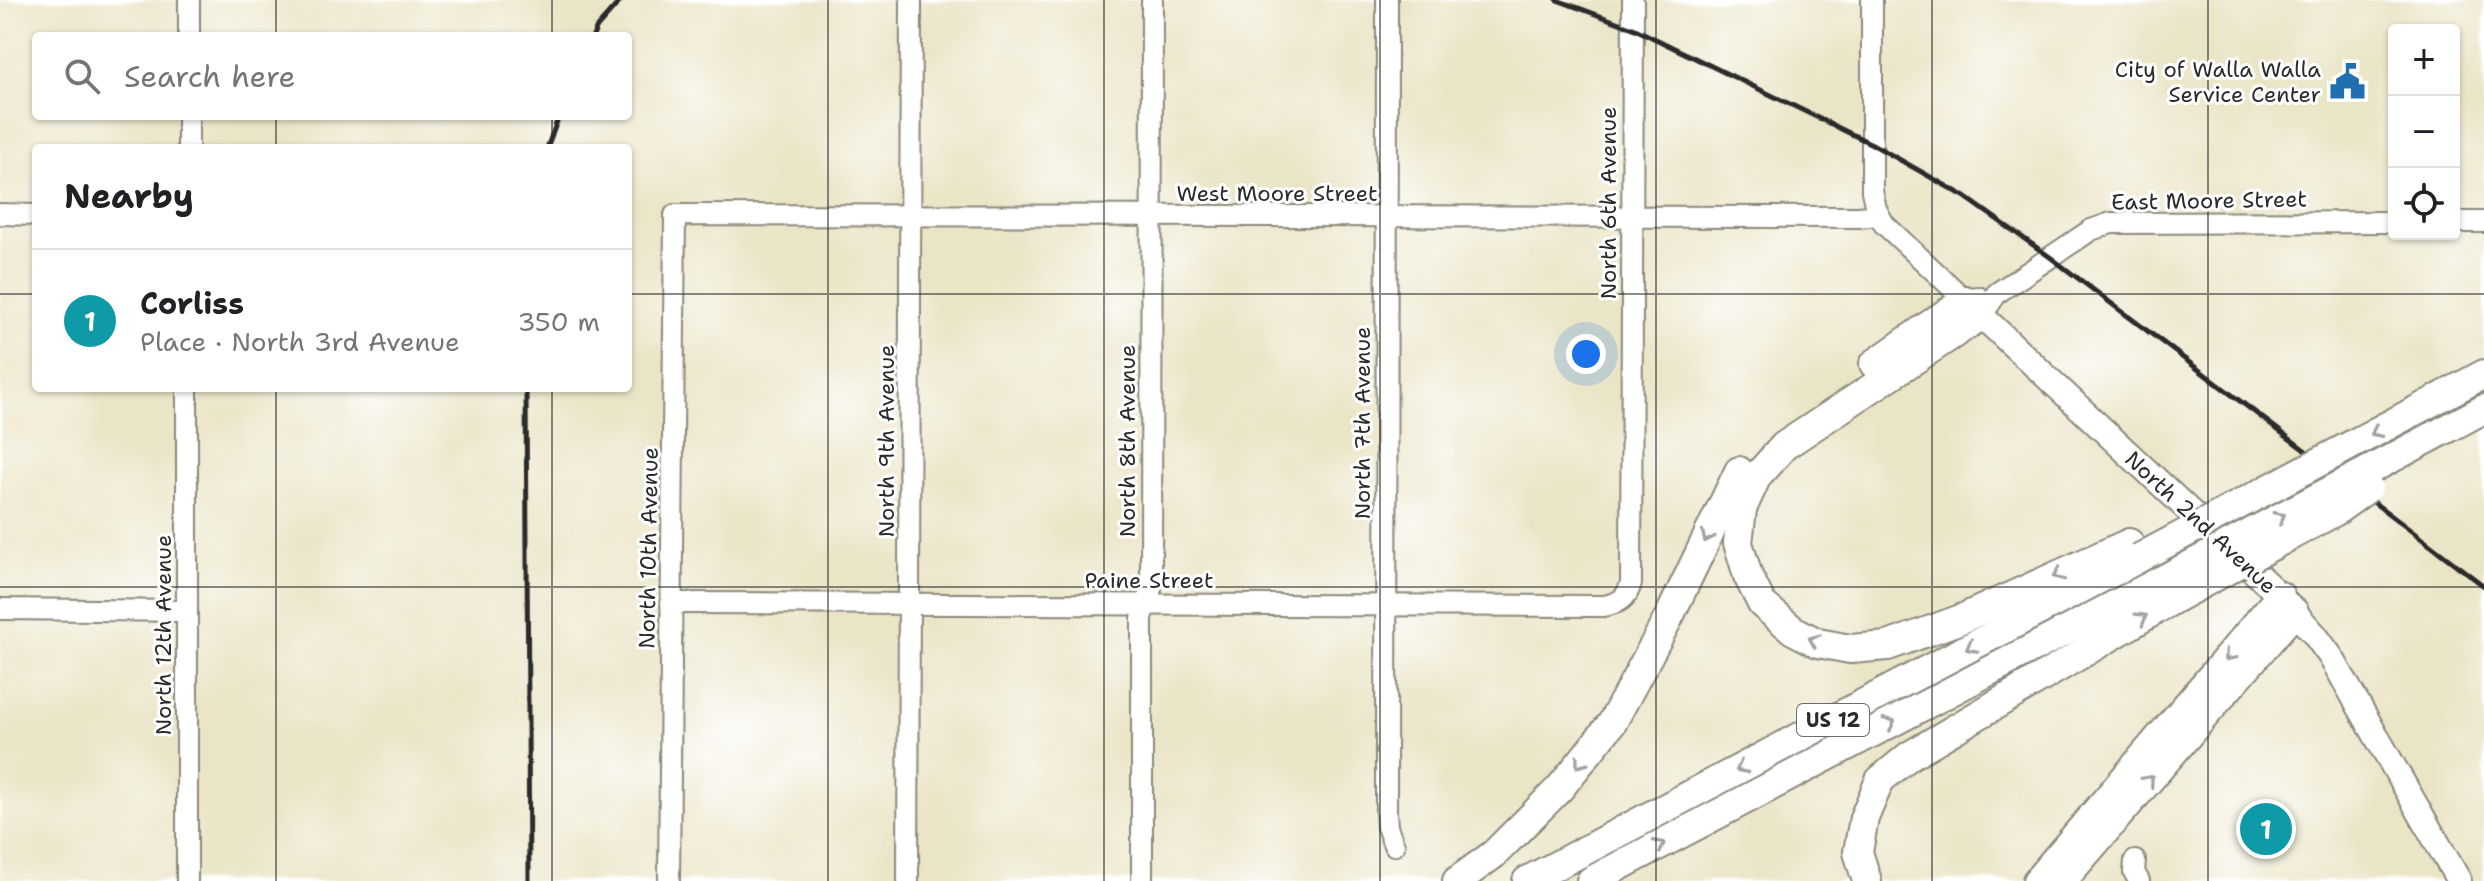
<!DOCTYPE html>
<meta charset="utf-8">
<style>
:root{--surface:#fff;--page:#f6f6f6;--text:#202124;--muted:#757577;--line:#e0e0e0;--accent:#2563eb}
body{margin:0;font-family:"Shantell Sans",sans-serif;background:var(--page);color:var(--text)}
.controls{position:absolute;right:24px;top:24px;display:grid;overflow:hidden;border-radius:8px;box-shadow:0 2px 6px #0004}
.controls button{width:72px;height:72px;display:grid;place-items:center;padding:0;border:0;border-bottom:2px solid var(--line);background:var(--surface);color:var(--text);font:40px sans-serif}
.you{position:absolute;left:1586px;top:354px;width:28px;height:28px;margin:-20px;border:6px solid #fff;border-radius:50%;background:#1a73e8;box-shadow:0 0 0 12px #1a73e833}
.badge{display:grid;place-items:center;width:52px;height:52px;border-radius:50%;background:var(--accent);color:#fff;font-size:26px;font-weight:700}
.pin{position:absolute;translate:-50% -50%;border:4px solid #fff;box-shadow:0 2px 8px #0006}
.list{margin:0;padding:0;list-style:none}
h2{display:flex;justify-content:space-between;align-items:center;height:104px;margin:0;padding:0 32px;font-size:34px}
h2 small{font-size:26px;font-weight:400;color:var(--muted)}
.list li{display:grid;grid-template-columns:52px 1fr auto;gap:24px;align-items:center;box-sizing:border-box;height:144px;padding:0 32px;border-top:2px solid var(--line)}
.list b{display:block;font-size:30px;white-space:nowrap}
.list p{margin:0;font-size:26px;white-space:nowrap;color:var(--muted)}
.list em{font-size:26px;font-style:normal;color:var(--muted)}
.icon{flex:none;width:44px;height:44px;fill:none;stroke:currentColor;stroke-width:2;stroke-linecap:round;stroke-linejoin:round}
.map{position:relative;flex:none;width:2484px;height:881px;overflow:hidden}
.search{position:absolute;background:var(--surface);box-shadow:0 2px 6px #0004;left:32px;top:32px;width:600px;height:88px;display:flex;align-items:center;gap:20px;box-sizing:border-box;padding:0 28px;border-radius:8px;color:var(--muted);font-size:30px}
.panel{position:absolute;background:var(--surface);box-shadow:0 2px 6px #0004;left:32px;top:144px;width:600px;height:248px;border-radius:8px}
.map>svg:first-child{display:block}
</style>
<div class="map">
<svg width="2484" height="881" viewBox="0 0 2484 881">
<rect width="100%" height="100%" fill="#fff"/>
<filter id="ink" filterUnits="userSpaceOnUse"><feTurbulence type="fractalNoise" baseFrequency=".0125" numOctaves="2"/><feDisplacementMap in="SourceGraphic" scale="16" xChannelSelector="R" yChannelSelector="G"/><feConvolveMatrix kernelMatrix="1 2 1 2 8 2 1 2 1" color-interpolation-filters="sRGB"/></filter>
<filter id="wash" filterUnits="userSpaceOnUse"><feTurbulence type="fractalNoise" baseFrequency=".006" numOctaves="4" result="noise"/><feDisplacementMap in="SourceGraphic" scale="32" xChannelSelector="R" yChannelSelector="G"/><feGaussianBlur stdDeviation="1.8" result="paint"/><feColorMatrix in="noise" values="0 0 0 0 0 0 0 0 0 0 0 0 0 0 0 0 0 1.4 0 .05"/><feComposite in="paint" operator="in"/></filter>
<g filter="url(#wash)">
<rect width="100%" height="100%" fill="#ebe5c8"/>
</g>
<g filter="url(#ink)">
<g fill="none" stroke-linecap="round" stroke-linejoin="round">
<defs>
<g id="minor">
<polyline points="1387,0 1386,811 1387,827 1394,845"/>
<polyline points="1872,0 1872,191 1876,209 1884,224 1965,300 1978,297"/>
<polyline points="189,36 189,0"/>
<polyline points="188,148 188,116"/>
<polyline points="0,214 36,215"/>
<polyline points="2454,222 2484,222"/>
<polyline points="1982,315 1997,293 2091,230 2111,223 2394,222"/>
<polyline points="187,388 187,881"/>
<path d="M671,603L1604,606C1619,603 1627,599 1631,583L1633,0"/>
<polyline points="0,609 187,611"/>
<polyline points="2135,861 2134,872 2139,881"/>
<polyline points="669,881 675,215 1859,217 1878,215"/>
<polyline points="908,881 911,0"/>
<polyline points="1142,881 1142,618 1151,589 1152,0"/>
</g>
<polyline id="major" points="1968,303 2280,596 2315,635 2331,657 2459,881"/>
<g id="highway">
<polyline points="1982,315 1784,446 1757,476 1742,509 1738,543 1748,576 1762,604 1793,630 1818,643 1850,649 1888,646 1961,619 2129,543"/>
<polyline points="1874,364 1965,300"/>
<polyline points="2445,395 2484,374"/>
<polyline points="2456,424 2484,409"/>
<polyline points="1457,881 1494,854 1560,788 1612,723 1668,619 1739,471"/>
<polyline points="1527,881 2139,558"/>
<polyline points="1591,881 2162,580"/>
<polyline points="1867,881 1858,852 1864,818 1880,780 1909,756 2174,599"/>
<polyline points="2037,881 2280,596"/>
<polyline points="2062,881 2294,612"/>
</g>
</defs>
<use href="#minor" stroke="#8b887a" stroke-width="24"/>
<use href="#major" stroke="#8b887a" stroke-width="28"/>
<use href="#highway" stroke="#8b887a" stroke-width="32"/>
<use href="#minor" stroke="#fff" stroke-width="20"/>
<use href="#major" stroke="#fff" stroke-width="24"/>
<use href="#highway" stroke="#fff" stroke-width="28"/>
<g stroke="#2b2b2b" stroke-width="5">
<polyline points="1557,0 1633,28 1872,144 1964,196 2050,257 2484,586"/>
<polyline points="593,36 597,27 621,0"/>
<polyline points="547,148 559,116"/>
<polyline points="526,388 529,881"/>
</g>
<defs>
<g id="highway-bridge">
<polyline points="2139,558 2445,395"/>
<polyline points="2162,580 2456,424"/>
<polyline points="2174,599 2336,511 2368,488"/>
</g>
</defs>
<use href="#highway-bridge" stroke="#8b887a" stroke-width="32" stroke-linecap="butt"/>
<use href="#highway-bridge" stroke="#fff" stroke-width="28"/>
</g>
<defs><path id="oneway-chevron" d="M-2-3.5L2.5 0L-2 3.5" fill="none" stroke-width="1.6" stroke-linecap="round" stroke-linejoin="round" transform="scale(2)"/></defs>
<g stroke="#a0a0a0">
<use href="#oneway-chevron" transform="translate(2376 432) rotate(152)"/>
<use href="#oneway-chevron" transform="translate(2280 517) rotate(-28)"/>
<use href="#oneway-chevron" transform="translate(1707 537) rotate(115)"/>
<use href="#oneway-chevron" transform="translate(2058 575) rotate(156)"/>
<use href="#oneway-chevron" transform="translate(2142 618) rotate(-31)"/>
<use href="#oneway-chevron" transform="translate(1814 640) rotate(-158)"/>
<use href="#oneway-chevron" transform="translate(1971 647) rotate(152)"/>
<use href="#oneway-chevron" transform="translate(2229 656) rotate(131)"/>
<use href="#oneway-chevron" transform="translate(1890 723) rotate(-28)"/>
<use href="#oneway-chevron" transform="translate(1580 763) rotate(128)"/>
<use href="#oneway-chevron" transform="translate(1741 768) rotate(152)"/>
<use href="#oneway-chevron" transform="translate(2149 780) rotate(-49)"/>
<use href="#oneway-chevron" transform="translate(1660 845) rotate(-28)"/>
</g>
</g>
<path fill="none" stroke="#2b2b2b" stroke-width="2" stroke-opacity="0.55" d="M276,0V36M552,0V36M828,0V881M1104,0V881M1380,0V881M1656,0V881M1932,0V881M2208,0V881M276,116V148M552,116V148M0,294H36M628,294H2484M276,388V881M552,388V881M0,587H2484"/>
<defs>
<symbol id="civic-bare" viewBox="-9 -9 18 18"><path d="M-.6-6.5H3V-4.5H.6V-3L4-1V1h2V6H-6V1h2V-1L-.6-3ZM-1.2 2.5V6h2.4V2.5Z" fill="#1f6fb2" stroke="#fff" stroke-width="2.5" paint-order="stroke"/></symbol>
</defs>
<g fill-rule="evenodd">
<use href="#civic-bare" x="2322" y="56" width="51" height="51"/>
</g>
<g text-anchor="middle" stroke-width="6" stroke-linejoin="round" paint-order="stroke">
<rect fill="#fff" stroke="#6b6b6b" stroke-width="2" x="1797" y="704" width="72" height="32" rx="6"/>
<g font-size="20" font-weight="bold" fill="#2b2b2b">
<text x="1833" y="727">US 12</text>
</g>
<g font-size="22" fill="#2b2b2b" stroke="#fff" text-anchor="end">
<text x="2321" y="77">City of Walla Walla<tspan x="2321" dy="25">Service Center</tspan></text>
</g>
<g font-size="22" fill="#2b2b2b" stroke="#fff">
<text x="1277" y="201">West Moore Street</text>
<text transform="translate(2209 200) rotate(-1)" y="8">East Moore Street</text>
<text transform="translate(1608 203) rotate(-90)" y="8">North 6th Avenue</text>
<text transform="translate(1362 423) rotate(-90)" y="8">North 7th Avenue</text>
<text transform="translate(886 441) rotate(-90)" y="8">North 9th Avenue</text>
<text transform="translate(1127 441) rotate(-90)" y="8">North 8th Avenue</text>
<text transform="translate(2201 522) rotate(43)" y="8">North 2nd Avenue</text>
<text transform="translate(648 548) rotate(-89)" y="8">North 10th Avenue</text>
<text x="1149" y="588">Paine Street</text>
<text transform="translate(163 635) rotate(-90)" y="8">North 12th Avenue</text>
</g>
</g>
</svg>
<div class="controls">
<button>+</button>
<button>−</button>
<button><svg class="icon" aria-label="locate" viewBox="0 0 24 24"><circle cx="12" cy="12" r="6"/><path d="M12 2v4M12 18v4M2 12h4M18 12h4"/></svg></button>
</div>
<div class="you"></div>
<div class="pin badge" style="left:2266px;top:829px;background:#0f9aa8">1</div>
<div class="search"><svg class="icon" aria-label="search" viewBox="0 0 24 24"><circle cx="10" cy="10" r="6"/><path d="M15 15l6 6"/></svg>Search here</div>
<section class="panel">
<h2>Nearby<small></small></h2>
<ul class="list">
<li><span class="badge" style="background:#0f9aa8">1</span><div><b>Corliss</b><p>Place · North 3rd Avenue</p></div><em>350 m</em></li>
</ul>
</section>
</div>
